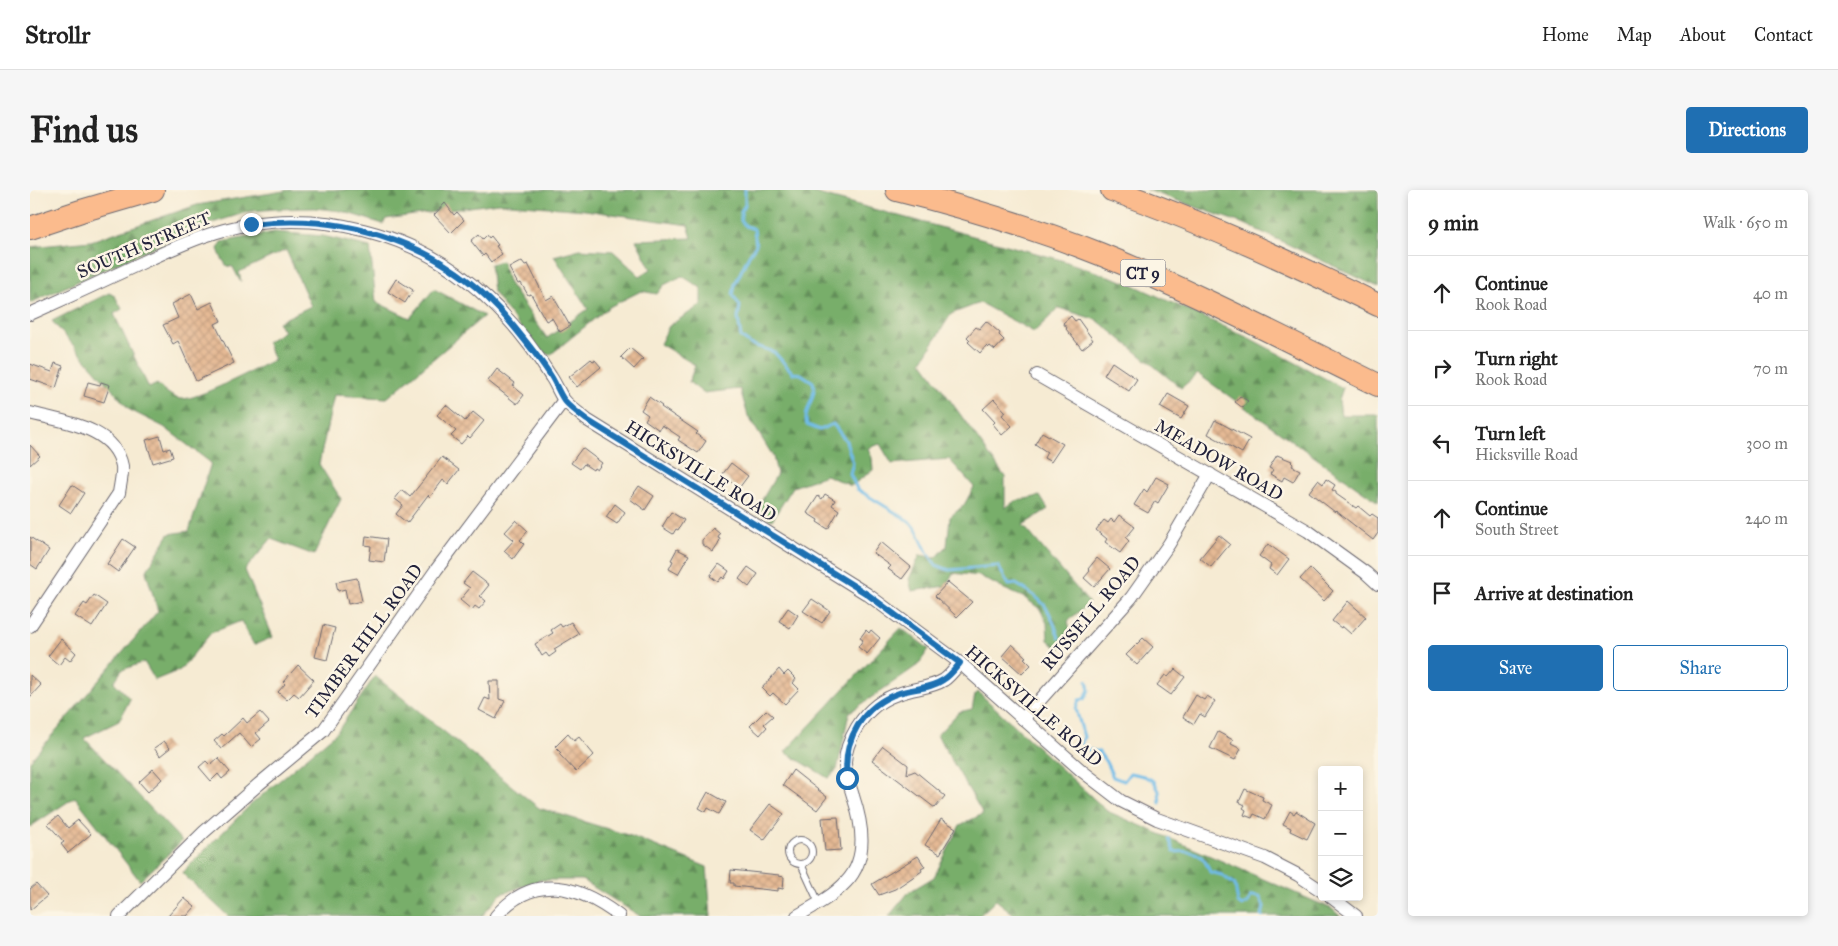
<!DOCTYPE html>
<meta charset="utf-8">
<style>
:root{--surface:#fff;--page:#f6f6f6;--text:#222;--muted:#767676;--line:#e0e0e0;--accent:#1f6fb2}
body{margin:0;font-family:"IM FELL Great Primer",serif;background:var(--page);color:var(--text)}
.controls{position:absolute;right:15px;bottom:15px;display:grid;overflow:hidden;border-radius:5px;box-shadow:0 2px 8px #0003}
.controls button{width:45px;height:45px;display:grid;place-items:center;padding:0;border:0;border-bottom:1px solid var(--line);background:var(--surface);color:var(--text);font:25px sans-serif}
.stop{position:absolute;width:15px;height:15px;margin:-11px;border:4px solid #1f6fb2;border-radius:50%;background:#fff}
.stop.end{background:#1f6fb2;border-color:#fff;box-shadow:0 1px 5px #0008}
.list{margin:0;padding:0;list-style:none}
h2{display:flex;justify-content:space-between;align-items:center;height:65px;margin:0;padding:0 20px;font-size:21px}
h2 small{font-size:16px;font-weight:400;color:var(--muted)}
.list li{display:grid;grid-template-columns:32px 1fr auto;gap:15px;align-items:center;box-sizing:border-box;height:75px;padding:0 20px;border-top:1px solid var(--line)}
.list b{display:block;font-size:19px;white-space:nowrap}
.list p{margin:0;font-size:16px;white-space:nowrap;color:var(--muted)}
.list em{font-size:16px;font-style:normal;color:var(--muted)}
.actions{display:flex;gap:10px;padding:15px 20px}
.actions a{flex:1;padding:11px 0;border:1px solid var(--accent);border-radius:5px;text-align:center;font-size:18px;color:var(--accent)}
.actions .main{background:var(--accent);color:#fff}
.icon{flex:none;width:28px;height:28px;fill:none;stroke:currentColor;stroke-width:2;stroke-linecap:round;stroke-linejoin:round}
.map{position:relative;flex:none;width:1348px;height:726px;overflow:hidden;border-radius:5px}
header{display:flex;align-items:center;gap:30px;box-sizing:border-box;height:70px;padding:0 25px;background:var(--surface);border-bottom:1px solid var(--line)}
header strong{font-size:24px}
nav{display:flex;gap:28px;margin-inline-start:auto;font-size:18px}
.intro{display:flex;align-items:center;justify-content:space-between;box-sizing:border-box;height:120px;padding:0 30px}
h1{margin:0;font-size:35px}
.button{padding:12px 22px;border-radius:5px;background:var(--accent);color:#fff;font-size:18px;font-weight:700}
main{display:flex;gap:30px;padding:0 30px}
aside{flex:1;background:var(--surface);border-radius:5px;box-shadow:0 2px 8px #0003}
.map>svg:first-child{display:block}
</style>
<header>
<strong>Strollr</strong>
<nav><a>Home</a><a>Map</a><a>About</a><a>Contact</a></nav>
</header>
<div class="intro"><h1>Find us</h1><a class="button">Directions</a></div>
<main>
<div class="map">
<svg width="1348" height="726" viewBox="0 0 1348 726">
<defs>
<pattern id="forest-firs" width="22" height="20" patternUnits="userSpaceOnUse" patternTransform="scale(1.25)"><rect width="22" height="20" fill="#78ae6a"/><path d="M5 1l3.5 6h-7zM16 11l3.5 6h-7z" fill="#628d58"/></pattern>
<pattern id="building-cross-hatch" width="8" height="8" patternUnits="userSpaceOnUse" patternTransform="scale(1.25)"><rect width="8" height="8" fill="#e5b994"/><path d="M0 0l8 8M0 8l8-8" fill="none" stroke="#c49f80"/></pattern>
</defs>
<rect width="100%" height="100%" fill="#fcf5e5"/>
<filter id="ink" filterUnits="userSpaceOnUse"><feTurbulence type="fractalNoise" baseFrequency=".02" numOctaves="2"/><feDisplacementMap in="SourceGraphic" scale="10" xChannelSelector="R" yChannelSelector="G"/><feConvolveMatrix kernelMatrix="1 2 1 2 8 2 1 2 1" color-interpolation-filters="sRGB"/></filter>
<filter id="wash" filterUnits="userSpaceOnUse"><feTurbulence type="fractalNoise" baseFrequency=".0096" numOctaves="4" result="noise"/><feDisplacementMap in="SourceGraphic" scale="20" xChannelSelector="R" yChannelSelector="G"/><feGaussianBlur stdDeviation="1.12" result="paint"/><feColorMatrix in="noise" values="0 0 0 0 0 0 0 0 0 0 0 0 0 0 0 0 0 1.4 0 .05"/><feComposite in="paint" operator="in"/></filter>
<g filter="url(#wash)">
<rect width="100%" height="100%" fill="#f6ebd3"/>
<g fill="url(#forest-firs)" stroke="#4d6852">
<polygon points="260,0 773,0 1028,69 1099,93 1221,149 1313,198 1309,210 1311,225 1348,225 1348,312 1168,184 1151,198 1067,130 1029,118 1004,142 950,113 921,124 892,171 975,287 975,318 985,311 1010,306 1018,319 993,335 1059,413 1038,431 1041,444 1039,452 1028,459 1018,450 1017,433 1010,419 995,408 970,397 950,386 923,383 916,396 882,401 879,389 890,365 906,368 917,356 920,327 934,315 944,297 919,269 862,274 850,254 838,258 842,268 843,280 821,296 796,285 763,297 742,330 725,322 747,284 743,266 718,226 710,199 673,203 659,192 665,175 630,154 639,136 671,115 671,98 652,86 634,95 627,104 611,101 579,117 520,165 507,160 463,102 460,74 472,71 478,92 517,148 558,119 524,66 550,59 583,61 610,86 621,79 606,50 662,48 658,35 555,20 468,13 356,29 353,34 311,21 284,18 248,19 221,21 166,38 0,113 0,57 61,51 167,15"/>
<polygon points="1117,0 1348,0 1348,97 1217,35"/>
<path d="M244,42L293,46L340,57L346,112L380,128L404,99L454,126L357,208L304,205L289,274L311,309L284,365L241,349L215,380L243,447L224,455L211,431L181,443L150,480L125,490L114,472L92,480L84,492L100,509L89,531L54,548L152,651L110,691L45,607L0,637V571L128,421L116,382L139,344L159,341L181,273L134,237L100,220L22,131L79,103L85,106L92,119L84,124L119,198L127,194C134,200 141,207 150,209C166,211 227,178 244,170L237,152L254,141L248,132L281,116L256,60L209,82L211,91H210L203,77L197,76L192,69L188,59L192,52Z"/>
<polygon points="871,438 899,459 888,475 819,523 807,580 798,588 755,562"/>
<polygon points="345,486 509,618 601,646 677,677 681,726 610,726 552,690 510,690 471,704 452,726 198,726 152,683 218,617 307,542"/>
<polygon points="948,502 1077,621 1302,719 1310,726 986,726 966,710 949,726 859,726 879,702 904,687 930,635 953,624 907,545 929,522 942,519 945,505"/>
</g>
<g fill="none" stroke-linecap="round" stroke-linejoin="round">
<g stroke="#6fbce9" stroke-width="3">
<path d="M715,0V15L711,21V31L716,36L724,39L726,55L719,65L705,94L703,105L710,116L708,128L711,147L720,154L744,162L763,183L771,184L783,192C788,207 772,220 777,235L790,240L803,234L816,251L823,273L820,284L827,299L879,331L887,341L897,362L906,375L919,380L968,376L979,395L986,394C1014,410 1019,416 1029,448"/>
<polyline points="1057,491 1059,500 1054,509 1049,510 1046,519 1054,547 1051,554 1055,559 1069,562 1076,572 1083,587 1094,591 1100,583 1114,586 1124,591 1129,601 1130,613"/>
<path d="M1139,649L1144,662C1165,660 1173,663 1180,682L1192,685L1205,695L1208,713L1212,716L1218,713L1221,706L1230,707L1234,717L1232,726"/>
</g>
</g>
<g id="blocks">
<g fill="url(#building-cross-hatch)">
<polygon points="415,13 424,25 427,22 434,30 421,43 404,25"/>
<polygon points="449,44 453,49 457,45 459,48 461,46 468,55 466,56 472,64 461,72 455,64 453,66 441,51"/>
<polygon points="492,71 495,75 498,74 516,110 523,106 540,136 530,142 522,128 516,131 501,104 498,105 491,93 488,94 479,78"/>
<polygon points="366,89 383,100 375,113 358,102"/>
<polygon points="161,104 168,119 182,112 191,131 185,134 204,173 166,191 148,151 143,154 133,135 148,128 142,114"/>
<polygon points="1041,126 1045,131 1048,129 1063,150 1052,159 1036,139 1037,138 1033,133"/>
<polygon points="956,131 970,143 969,145 974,150 965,160 960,156 958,158 956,156 950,163 938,152 940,150 937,147 946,137 949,139"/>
<polygon points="600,158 613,169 604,179 591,167"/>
<polygon points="561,169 563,171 565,170 571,177 547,197 539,187"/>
<polygon points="1082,172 1107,189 1099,201 1074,185"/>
<polygon points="25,173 33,176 26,198 0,189 0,174 22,182"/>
<polygon points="467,179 485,193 483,196 494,205 487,214 458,191"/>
<polygon points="58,192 70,195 71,192 80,195 74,212 54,206"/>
<polygon points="1138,204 1159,216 1151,229 1130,217"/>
<polygon points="1210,206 1218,211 1213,218 1205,212"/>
<polygon points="619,207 632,216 631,217 668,242 666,244 676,251 668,263 648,250 650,247 632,235 629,240 615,230 618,225 611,220"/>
<polygon points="964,209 976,222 972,225 982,236 972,245 963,234 965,232 953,219"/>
<polygon points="416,215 435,231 443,222 454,231 440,248 438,246 431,254 421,246 426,241 407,225"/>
<polygon points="1185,230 1220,249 1212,263 1178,244"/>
<polygon points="1012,242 1033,254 1021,272 1014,268 1017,262 1005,254"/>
<polygon points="130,246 134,260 140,258 143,267 123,273 116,250"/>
<polygon points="0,255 10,266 0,275"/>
<polygon points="552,258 572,273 567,280 564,278 563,280 554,274 550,279 541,273"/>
<polygon points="1247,265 1262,271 1261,272 1263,274 1262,276 1270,280 1263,292 1254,287 1252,291 1240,284 1243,280 1239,278"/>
<polygon points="412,267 429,280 418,294 413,290 400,307 398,305 377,333 366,324 373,315 365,309 372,300 380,307"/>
<polygon points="701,273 718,286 709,298 692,285"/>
<polygon points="1126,287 1139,294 1128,313 1125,311 1118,323 1104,315 1114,299 1117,302"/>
<polygon points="1296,289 1305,295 1302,300 1306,302 1306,304 1326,318 1328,316 1340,326 1342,324 1348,328 1348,343 1343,350 1306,321 1305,322 1279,302 1288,290 1293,294"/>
<polygon points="42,295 54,303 41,323 29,315"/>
<polygon points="609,296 624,306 615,320 600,309"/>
<polygon points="795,304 805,310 802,315 809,320 798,339 787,332 788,330 777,323 788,306 792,309"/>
<polygon points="585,314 595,322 587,334 576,327"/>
<polygon points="641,322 654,330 648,340 646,339 643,344 632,337"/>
<polygon points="1089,325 1105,337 1096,348 1099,351 1090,363 1075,352 1077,349 1066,340 1074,330 1078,333 1081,329 1084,332"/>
<polygon points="486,330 498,341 490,350 494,354 483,369 474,361 484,350 475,342"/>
<polygon points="683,338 690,344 688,348 690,349 688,355 683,362 672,354 672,350"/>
<polygon points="1189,345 1200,354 1181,377 1170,368"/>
<polygon points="336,346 357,349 354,372 339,370 341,356 335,355"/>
<polygon points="0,347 19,360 7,379 0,374"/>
<polygon points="93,349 105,357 88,382 77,374"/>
<polygon points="851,352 881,377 872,389 858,379 861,376 843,363"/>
<polygon points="1238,354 1259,369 1247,385 1239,379 1241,375 1229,366"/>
<polygon points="647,359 659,365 648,384 639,379 643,371 641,370"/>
<polygon points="1067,368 1080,379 1064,397 1054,388 1060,381 1058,379"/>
<polygon points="689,374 699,381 694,389 692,387 688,392 680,386"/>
<polygon points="718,377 728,384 719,397 709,389"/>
<polygon points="1280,378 1303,401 1294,411 1270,389"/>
<polygon points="442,382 459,395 450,406 456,411 449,419 445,416 442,420 430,410 440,398 433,393"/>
<polygon points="327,388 332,411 318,414 315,399 308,401 306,392"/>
<polygon points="918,392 942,412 927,427 905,406"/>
<polygon points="64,405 77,414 62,437 45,426 54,413 57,415"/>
<polygon points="782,409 800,421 792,433 773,421"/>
<polygon points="1318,411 1336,427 1321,444 1312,436 1311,438 1302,431"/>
<polygon points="758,418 768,425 760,438 749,431"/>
<polygon points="541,432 549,444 524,459 526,462 519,467 516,463 512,466 505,454 523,443 521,440 530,434 532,437"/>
<polygon points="293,435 305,438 297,470 285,467"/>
<polygon points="836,440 839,443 841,440 850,448 837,464 828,457 833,450 830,448"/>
<polygon points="1113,448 1123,457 1107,475 1096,465"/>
<polygon points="31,449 46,463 40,471 35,467 29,475 18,466"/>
<polygon points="982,454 996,467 994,468 1001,475 992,484 972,466"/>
<polygon points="268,475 284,490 269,507 264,503 257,510 248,502 255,494 253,492"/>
<polygon points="749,479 754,485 758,481 766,489 763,493 769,499 755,514 743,503 740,506 732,498"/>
<polygon points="1145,479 1155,487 1141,505 1127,495 1135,485 1138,487"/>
<polygon points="0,485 11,495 0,507"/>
<polygon points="459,491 469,491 469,509 475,511 466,529 449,520 455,508 460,510"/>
<polygon points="1166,505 1174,510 1177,506 1185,511 1175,527 1170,524 1164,534 1153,527"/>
<polygon points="736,520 743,526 734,534 737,537 730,545 720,536"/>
<polygon points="230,522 239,532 226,543 231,549 221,557 209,543 191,559 184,551 192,544 194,546 213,528 217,533"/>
<polygon points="1188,542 1203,550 1201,554 1211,559 1205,570 1180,558"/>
<polygon points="538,544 544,551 549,547 564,565 546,582 529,564 531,563 525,557"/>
<polygon points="134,551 140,558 130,566 124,558"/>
<polygon points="853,556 878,575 877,584 885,581 915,606 905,618 842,570"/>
<polygon points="188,568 200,582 192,589 188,584 181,591 169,577 176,571 180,575"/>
<polygon points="123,579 132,589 118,602 109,592"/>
<polygon points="763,580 797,607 787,620 753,595"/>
<polygon points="1215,599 1233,607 1232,610 1242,615 1235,629 1224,624 1222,628 1214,625 1216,620 1213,618 1215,615 1209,612"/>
<polygon points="678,602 696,612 689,624 678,618 676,622 669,618"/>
<polygon points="740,614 754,624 734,650 720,640"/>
<polygon points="1260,621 1264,624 1266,621 1285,633 1277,649 1260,641 1261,638 1253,634"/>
<polygon points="28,626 38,638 48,630 61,644 38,663 31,654 34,652 18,634"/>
<polygon points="808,627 811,660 795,661 792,628"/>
<polygon points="911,629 926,638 910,664 895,655"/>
<polygon points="888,666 895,677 891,679 892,681 865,699 849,705 842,694"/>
<polygon points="701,680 749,685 749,686 754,687 753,699 748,698 748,701 704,696 704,693 700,693"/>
<polygon points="6,694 17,706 0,720 0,699"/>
<polygon points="154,708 165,717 157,726 138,726"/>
</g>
</g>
</g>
<g filter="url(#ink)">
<use href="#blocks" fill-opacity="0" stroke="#6c6870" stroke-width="1"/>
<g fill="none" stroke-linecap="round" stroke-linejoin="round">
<defs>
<g id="lane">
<circle cx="770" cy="662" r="12"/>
<polyline points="771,674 789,713"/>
</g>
<g id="street">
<path d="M0,124C36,108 71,92 107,75C135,62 164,48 194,40C285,16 389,42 457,108C481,130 504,159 521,187C526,194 529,203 534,210C540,217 550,224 557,230L837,404L930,473L1052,581L1091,611L1127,629L1235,668L1268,685L1292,701"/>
<polyline points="1007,185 1278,341 1336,383 1348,394"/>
<path d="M0,223C32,232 84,236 92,276C93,284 90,295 89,303L0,436"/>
<polyline points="993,529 1101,408 1139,354 1180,284"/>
<polyline points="1301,707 1326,726"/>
<polyline points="89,726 174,642 229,594 293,541 406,380 534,210"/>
<path d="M466,726C504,682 548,695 589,726"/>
<path d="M767,726C784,716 802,707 816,692C839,668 832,633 823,606C820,595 815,584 815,573C815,561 821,547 827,537C837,521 852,508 871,503C885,498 901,498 914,490C920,486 925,479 930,473"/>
</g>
<g id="highway">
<path d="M867,0C936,17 1004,38 1070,64C1165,102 1256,150 1348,195"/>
<path d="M1082,0C1173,32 1261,72 1348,115"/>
<polyline points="0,38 51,21 123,0"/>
</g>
</defs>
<use href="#lane" stroke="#6c6870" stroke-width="8"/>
<use href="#street" stroke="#6c6870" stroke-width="14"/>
<use href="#highway" stroke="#6c6870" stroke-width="24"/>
<use href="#lane" stroke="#fff" stroke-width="6"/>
<use href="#street" stroke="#fff" stroke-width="12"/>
<use href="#highway" stroke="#fbbb8d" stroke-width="22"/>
</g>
</g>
<g fill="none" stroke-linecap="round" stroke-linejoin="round" filter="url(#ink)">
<path stroke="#1f6fb2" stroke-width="6" d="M221,34C318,22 417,55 480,132C494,149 509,167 521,186C526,194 529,203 534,210C540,217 549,224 557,230L837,404L930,473C925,479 920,486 913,490C900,499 884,498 869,503C833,515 812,550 817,588"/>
</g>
<g text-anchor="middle" stroke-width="5" stroke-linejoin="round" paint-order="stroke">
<rect fill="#fcf5e5" stroke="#63616e" stroke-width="1" x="1090.5" y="69.5" width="45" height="27" rx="4"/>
<g font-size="16" font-weight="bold" fill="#22223b">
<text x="1113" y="89">CT 9</text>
</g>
<g font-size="18" fill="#22223b" stroke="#fcf5e5">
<text transform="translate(114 55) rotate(-23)" y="6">SOUTH STREET</text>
<text transform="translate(1189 270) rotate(30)" y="6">MEADOW ROAD</text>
<text transform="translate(671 281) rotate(32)" y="6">HICKSVILLE ROAD</text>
<text transform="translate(1061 423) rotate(-50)" y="6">RUSSELL ROAD</text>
<text transform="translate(334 451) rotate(-54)" y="6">TIMBER HILL ROAD</text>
<text transform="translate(1004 516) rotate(41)" y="6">HICKSVILLE ROAD</text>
</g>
</g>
</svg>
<div class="controls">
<button>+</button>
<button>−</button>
<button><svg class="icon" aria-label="layers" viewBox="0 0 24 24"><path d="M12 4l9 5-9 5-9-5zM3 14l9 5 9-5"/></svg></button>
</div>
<div class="stop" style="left:817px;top:588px"></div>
<div class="stop end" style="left:221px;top:34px"></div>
</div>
<aside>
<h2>9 min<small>Walk · 650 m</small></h2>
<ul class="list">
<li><svg class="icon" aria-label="ahead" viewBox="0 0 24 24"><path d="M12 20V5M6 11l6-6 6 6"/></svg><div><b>Continue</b><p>Rook Road</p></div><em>40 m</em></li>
<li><svg class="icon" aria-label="right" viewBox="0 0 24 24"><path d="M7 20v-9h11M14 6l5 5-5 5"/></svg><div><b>Turn right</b><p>Rook Road</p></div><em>70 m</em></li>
<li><svg class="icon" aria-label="left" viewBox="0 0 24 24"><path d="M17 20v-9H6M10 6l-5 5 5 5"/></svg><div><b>Turn left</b><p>Hicksville Road</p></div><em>300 m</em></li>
<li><svg class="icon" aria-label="ahead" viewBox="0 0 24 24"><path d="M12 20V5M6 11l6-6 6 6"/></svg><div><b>Continue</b><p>South Street</p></div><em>240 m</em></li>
<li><svg class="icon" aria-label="arrive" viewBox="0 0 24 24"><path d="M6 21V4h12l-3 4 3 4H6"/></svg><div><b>Arrive at destination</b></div></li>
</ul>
<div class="actions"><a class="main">Save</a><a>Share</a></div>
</aside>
</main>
